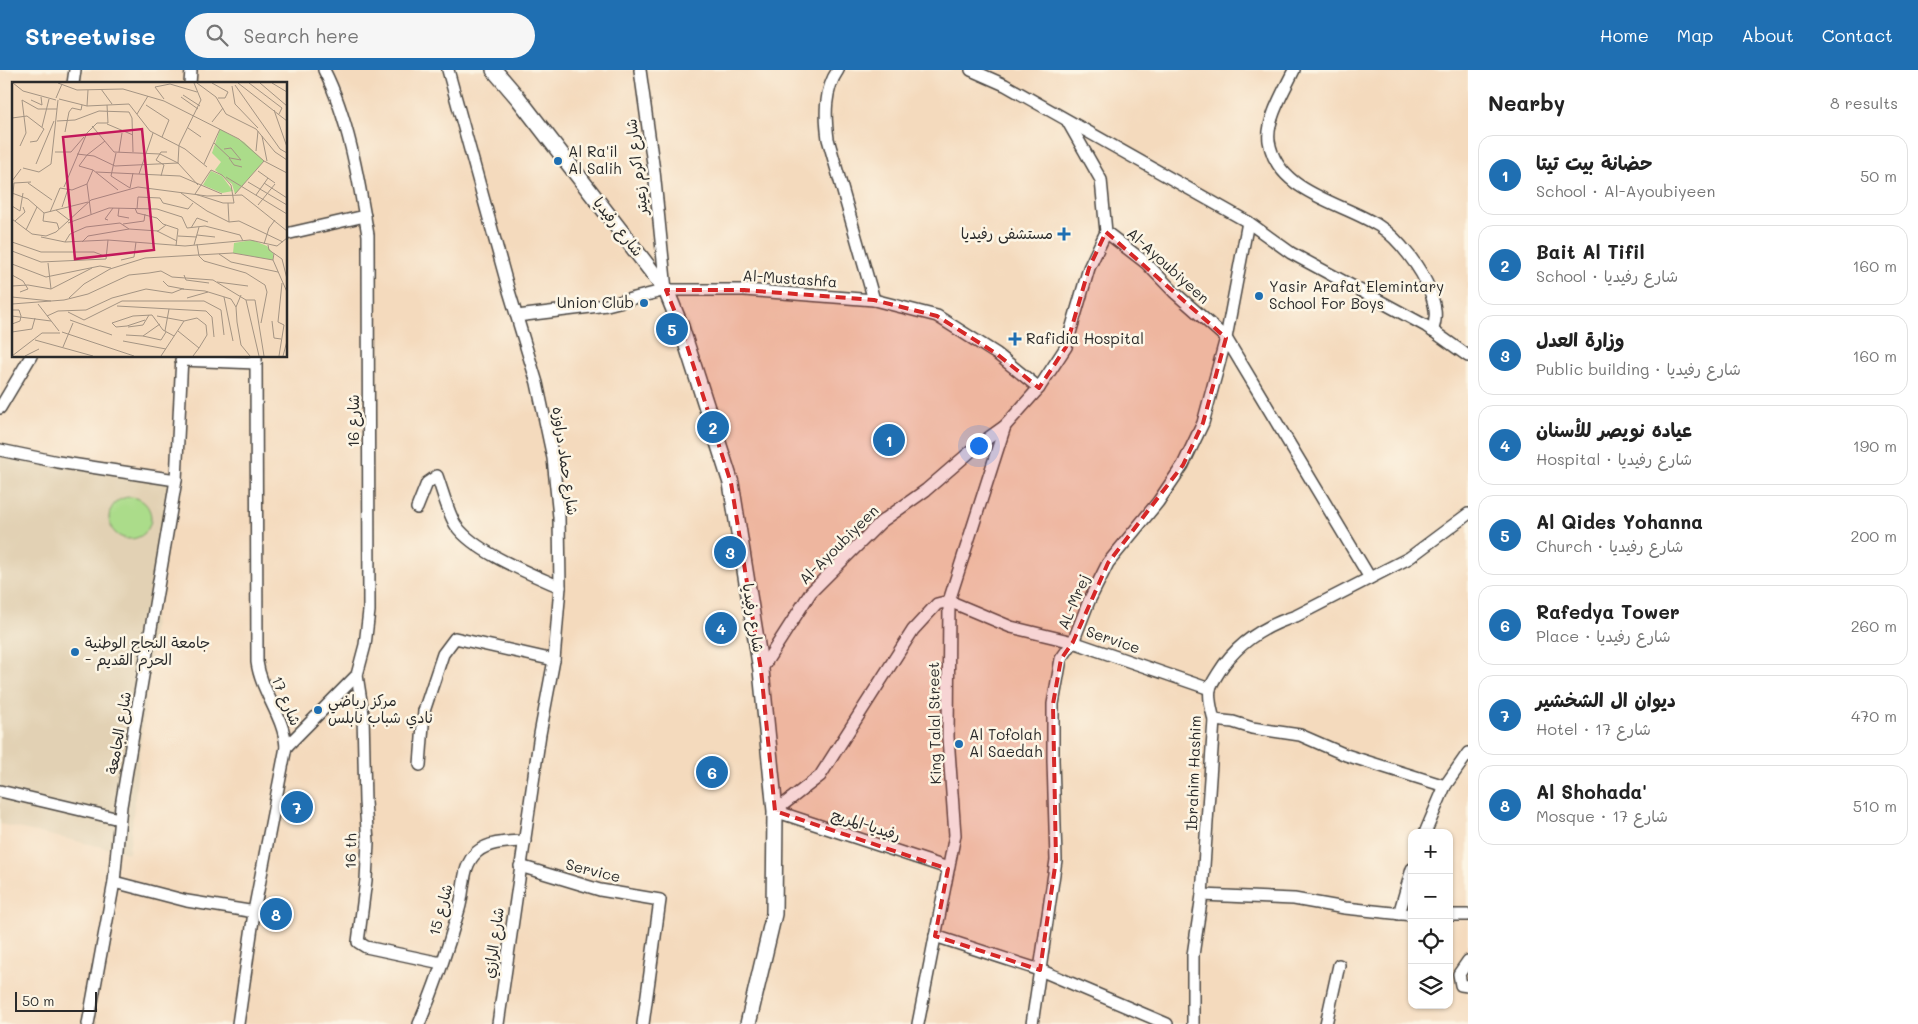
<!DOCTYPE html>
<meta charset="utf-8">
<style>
:root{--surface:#fff;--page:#f6f6f6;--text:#222;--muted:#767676;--line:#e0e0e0;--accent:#1f6fb2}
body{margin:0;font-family:Mali,"Playpen Sans Arabic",sans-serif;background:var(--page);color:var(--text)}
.controls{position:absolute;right:15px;bottom:15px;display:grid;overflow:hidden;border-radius:10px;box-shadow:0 1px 4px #0004}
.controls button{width:45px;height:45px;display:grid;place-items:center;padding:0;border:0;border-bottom:1px solid var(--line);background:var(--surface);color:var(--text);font:25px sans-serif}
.scale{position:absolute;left:15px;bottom:12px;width:82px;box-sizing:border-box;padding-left:5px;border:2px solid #2b2b2b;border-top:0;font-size:14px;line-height:18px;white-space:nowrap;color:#2b2b2b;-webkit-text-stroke:4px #fcf5e5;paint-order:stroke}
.you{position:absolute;left:978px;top:375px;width:18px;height:18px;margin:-12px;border:4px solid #fff;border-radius:50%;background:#1a73e8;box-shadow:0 0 0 8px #1a73e833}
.badge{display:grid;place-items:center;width:32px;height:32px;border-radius:50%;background:var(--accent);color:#fff;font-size:16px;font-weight:700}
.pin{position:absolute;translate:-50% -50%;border:2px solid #fff;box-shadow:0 1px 5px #0006}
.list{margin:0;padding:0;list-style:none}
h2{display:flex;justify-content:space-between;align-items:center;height:65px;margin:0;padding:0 20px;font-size:21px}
h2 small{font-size:16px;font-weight:400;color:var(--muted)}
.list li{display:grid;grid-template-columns:32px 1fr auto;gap:15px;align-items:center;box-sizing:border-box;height:80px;margin:0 10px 10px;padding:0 10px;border:1px solid var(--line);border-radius:15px}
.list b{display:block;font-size:19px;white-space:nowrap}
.list p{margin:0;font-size:16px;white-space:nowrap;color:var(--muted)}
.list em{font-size:16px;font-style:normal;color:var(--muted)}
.icon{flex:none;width:28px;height:28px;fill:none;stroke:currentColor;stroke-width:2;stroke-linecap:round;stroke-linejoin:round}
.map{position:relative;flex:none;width:1468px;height:954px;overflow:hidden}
header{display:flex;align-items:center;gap:30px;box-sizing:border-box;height:70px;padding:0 25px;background:var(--accent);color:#fff}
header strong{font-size:24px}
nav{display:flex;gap:28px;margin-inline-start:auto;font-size:18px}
.search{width:350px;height:45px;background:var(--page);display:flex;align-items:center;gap:12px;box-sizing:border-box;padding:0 18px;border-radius:28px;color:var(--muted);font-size:19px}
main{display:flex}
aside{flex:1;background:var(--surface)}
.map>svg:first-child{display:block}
</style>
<header>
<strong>Streetwise</strong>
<div class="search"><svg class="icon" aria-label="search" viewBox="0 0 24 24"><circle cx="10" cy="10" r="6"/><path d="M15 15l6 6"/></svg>Search here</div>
<nav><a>Home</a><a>Map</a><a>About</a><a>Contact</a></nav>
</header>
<main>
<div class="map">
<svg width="1468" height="954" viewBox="0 0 1468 954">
<rect width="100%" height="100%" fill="#fcf5e5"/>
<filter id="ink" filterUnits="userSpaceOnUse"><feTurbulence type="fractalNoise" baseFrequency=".02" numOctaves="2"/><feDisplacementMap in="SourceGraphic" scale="10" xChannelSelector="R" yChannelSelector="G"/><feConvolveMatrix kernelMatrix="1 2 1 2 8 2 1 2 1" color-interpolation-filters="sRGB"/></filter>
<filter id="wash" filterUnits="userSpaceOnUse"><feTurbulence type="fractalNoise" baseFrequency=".0096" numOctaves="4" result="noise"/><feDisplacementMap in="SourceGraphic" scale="20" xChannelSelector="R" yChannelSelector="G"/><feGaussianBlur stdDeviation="1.12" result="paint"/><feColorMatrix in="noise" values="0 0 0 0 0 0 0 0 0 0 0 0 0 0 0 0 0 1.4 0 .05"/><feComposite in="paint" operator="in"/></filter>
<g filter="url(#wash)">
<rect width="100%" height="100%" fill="#f4dabd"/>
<polygon fill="#e2d1b4" points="0,379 169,410 129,783 0,754"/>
<circle fill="#abdc8a" stroke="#6b845a" cx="130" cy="448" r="21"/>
</g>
<g filter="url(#ink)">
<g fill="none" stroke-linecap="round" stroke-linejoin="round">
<defs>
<g id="street">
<polyline points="448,0 509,221 537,313 553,388 559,447 560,517 554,590 540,664 498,954"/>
<polyline points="640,0 654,101 666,220"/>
<path d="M838,0C824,20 825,46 828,69L874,230"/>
<polyline points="971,0 1005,15 1248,152 1291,183 1426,256 1468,286"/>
<path d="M1294,0C1285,19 1266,50 1269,71C1277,123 1342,132 1379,156C1398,168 1422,199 1430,221C1435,235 1438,247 1432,261"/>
<polyline points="73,14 75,0"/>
<polyline points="190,14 191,0"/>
<polyline points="1068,52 1101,110 1106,162"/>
<polyline points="1106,162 1146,193 1174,222 1226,268 1370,508"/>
<polyline points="286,164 365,146"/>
<polyline points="517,246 607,235 666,220 744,220 874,230 937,246 997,284 1039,318"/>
<polyline points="181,290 256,293"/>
<polyline points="0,338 31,286"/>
<polyline points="0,380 58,392 176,410"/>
<path d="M417,438L427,413L437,406C442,419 449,447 457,457C477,483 529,503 560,517"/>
<polyline points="761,600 811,522 881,452 926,420 977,376 1005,356 1039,318 1066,277 1089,198 1106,162"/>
<polyline points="357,605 363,644 365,732 368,772 366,810 358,872 366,877 441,893"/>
<polyline points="1214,650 1233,652 1252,658 1300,665 1346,685 1445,716"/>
<path d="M286,677L357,605L365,575L369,541L368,165C359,112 349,49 324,0"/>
<polyline points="420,695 424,641 443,584 455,568 554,590"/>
<polyline points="0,721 119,749"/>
<polyline points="775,741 820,706 913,560 937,534 949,531 1011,557 1073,572 1210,619"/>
<polyline points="775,741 948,798"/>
<polyline points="1425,763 1445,716 1468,683"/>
<polyline points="520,796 600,820 660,830 643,954"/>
<polyline points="114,812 187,831 255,842"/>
<polyline points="1202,825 1294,829 1345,838 1412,845"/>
<polyline points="1399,844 1412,799"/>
<polyline points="1449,845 1468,845"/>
<polyline points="935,866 1040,900 1167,954"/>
<polyline points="1468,891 1459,904 1461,915 1468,916"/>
<polyline points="88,954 114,812 121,736 176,410 182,286"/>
<path d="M238,954L255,836L286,677C284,646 261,622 257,592L256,286"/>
<path d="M419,954C435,917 448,878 459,839C465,820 461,796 477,782C490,771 509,772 525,771"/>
<polyline points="918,954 955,765 948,667 949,531 1005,356"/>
<polyline points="1032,954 1056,790 1053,690 1053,634 1061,589 1073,572 1089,531 1108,493 1158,432 1183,395 1203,353 1226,268 1248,152"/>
<path d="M1193,954V885L1202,825L1214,650C1212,641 1208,629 1210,619C1211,614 1216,607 1219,602C1237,573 1264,556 1296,546L1409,488L1468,444"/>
<polyline points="1326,954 1339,895"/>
</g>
<polyline id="secondary" points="494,0 518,28 666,220 681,257 731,413 761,600 775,741 774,844 748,954"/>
</defs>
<use href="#street" stroke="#494541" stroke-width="14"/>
<use href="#secondary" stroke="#494541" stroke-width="18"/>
<use href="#street" stroke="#fff" stroke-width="11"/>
<use href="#secondary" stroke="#fff" stroke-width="15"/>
</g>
</g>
<path fill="#d62828" fill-opacity="0.2" stroke="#d62828" stroke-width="4" stroke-dasharray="10 6" stroke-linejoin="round" d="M1106,162L1226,268L1203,353L1183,395L1108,493L1073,572L1061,589L1053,634L1056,790L1040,900L935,866L948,799L775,741L761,600L731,413L681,257L666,220H744L874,230L937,246L997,284L1039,318L1066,277L1089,198Z"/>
<g fill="#1f6fb2" stroke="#fcf5e5" stroke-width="2">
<circle cx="558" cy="91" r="5"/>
<path d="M1061.5 156.5h5v5h5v5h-5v5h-5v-5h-5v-5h5z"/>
<circle cx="1259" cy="226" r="5"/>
<circle cx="644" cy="233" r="5"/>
<path d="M1012.5 261.5h5v5h5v5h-5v5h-5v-5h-5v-5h5z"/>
<circle cx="75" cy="582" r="5"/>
<circle cx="318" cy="640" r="5"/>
<circle cx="959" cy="674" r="5"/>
</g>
<g text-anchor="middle" stroke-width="5" stroke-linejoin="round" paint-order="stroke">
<g font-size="15" fill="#2b2b2b" stroke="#fcf5e5" text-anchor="start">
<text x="568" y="87">Al Ra'il<tspan x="568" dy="17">Al Salih</tspan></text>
<text x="1053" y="169" text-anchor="end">مستشفى رفيديا</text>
<text x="1269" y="222">Yasir Arafat Elemintary<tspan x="1269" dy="17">School For Boys</tspan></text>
<text x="634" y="238" text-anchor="end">Union Club</text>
<text x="1026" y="274">Rafidia Hospital</text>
<text x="85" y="578">جامعة النجاح الوطنية<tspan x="85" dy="17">- الحرم القديم</tspan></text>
<text x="328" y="636">مركز رياضي<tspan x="328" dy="17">نادي شباب نابلس</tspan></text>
<text x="969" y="670">Al Tofolah<tspan x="969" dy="17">Al Saedah</tspan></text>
</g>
<g font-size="15" fill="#2b2b2b" stroke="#fcf5e5">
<text transform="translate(637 97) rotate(-97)" y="5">شارع اكرم زعيتر</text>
<text transform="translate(618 157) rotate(52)" y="5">شارع رفيديا</text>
<text transform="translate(1168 196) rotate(42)" y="5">Al-Ayoubiyeen</text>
<text transform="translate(790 209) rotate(4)" y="5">Al-Mustashfa</text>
<text transform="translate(354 351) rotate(-90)" y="5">شارع 16</text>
<text transform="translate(565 391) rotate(82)" y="5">شارع حماد دراوزه</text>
<text transform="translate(839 475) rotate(-45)" y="5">Al-Ayoubiyeen</text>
<text transform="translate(1074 532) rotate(-67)" y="5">AL-Mrej</text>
<text transform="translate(753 548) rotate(81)" y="5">شارع رفيديا</text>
<text transform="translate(1113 570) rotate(19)" y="5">Service</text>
<text transform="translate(286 631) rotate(67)" y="5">شارع 17</text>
<text transform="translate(935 653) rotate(-91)" y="5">King Talal Street</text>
<text transform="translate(119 663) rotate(-80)" y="5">شارع الجامعة</text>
<text transform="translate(1194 703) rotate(-88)" y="5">Ibrahim Hashim</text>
<text transform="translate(866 755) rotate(18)" y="5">رفيديا-المريج</text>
<text transform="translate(351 781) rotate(-89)" y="5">16 th</text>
<text transform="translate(593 801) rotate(14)" y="5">Service</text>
<text transform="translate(441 840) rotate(-75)" y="5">شارع 15</text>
<text transform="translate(494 873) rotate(-82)" y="5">شارع الرازي</text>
</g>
</g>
<g transform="translate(12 12)">
<rect width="275" height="275" fill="#f4dabd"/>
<path d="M208,47L232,60L252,79L223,112L220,102L203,88L209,80L200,71ZM199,89L210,94L221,109L210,111L191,103ZM240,158L255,164L261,171V178L221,171L222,161Z" fill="#abdc8a"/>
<path fill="none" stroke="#a49483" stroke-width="1" d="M1,1L11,9L44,18M46,1L65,8L111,7L152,19L227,57L252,79L275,91M185,1L204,15L214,32L244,47L263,70L275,78M200,1L216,10L213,16H206M226,1L275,39M237,1L270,26L267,32M248,1L275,24M260,1L275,10M223,3L268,67L275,71M220,4L223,22L246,46M89,7L100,22M171,13L188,24M169,15L186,27M44,16L50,2M47,17L75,24L117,22L138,49L173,67L195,85M152,17L143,5L158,2L185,10M19,18L30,23L29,15M134,23L157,38L150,55M75,24L76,8M262,28L275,65M125,32L136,14M0,36L15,34L32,47L25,59L18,60M45,39L63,38L87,29L117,30L120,36L121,70M200,40L211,26M95,42L121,53M80,44L102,70L148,72L166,81L186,103M30,45L37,17M176,46L189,55M53,50L57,30L60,26L69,28L70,23M250,54L255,79M202,61L218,76L229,78L219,66L212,67M8,64L14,51L10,18L26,27H45M244,69L246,49M43,70H59L72,55M107,70L110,51M104,71L99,94L118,106L121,91M65,72L82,74L103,84L166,81L167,63L189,18L182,1M217,76L222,83L230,85M24,82L42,39M192,82L208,47M67,84L81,88L106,108M67,84L75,73L93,59M11,86L27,90L39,82L46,18M199,88L210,93L219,103L222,121H211L183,112ZM246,89L263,101M84,90L168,94L210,112M127,92L141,51M149,94L152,83L144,78L149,70H155M214,95L275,132M0,99L9,87M236,100L275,123M16,101L40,118M252,101L275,116M52,105L75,51L85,41H96L95,23M0,111L16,117L32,131L76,120M169,111L195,129L217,140L227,139L271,160M223,112L252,79M244,113L256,96M216,121L217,140M0,122L2,101L19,100M246,123L263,102M0,124L8,129L11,111M50,125L56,107M107,126L106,134L117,136M123,126L125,131L145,136L151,142L166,147L164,164M125,127L126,115L148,116L151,121L176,127L181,121M44,128L57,138M38,130L48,106L60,108L75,102M32,131L31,139L45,141L47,147M79,132L75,102L81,88M0,137L20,152L34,154L44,150L79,118L126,105L195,114L230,113L275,149M96,138L93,137L101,126M3,139L13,130L11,125M56,141L97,126L145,127L170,135L175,146L193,144L228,153L231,159M111,142L132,139L133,132M179,146L185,136L196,140M14,148L25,125M145,149L165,159M185,153L203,155M166,154L185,155M29,155L53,160L96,158L173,164L238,158L265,164L275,156M0,160L29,170H82L95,175M53,160L58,152L74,145L108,141L117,147M70,160L76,154L117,147L146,149L154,143M185,162L187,174L192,179L234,191L253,203L255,210L249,241M252,162L257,146L263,138M182,163L187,145M256,163L257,168L270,177L275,197M0,169L29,180L94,177L96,158M262,171L261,178L275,210M207,172L219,180L266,190M109,178L122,175L124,160M36,181L39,207M0,182L34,195L88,184L99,186M0,193L11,199L16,207L8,210M172,193L174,198L197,201M151,199L156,204L172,207M205,200L236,204M270,201L266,240L272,243M0,204L16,203L39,207L80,186M229,213L224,225L225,240L229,263L238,274M0,215L39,219M212,215L221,259M57,216L72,202L98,187L133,176L221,171L261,178M175,216L196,210M234,218L247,274M0,222L52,218L76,212L117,193L137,191L149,189L160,195L201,198L234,218H243L252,274M26,222L47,249M105,224L194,229L200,235L202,255M0,228H7L9,234L8,239L0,242M56,230L72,238L110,219H192L209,228L212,253M0,234L39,239M35,234L46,229L74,228L100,216L134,207L160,211L170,207L193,209L219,217L224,225M145,234L172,239L149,274M58,238L100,253M133,238L115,244L104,245L100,241L121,234L140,233L151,248L162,254M172,239L185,236L194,243L195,253L187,266M260,239L262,256L269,257M116,245L131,243L137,233M153,249L157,227M166,249L187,266L181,274M0,250L20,247L23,236M50,250L122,274M114,253L131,254L148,242M131,254L149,258L154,250M23,258L81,274M111,259L154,267M51,265L61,241M0,274L30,251H48M13,274L27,267M267,274L272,243M271,274L275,259"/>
<path fill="#c2185b" fill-opacity="0.15" stroke="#c2185b" stroke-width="2.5" d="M130,47L142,168L63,177L51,55Z"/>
<rect width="275" height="275" fill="none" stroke="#2b2b2b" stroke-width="2.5"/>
</g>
</svg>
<div class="controls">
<button>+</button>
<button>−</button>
<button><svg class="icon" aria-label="locate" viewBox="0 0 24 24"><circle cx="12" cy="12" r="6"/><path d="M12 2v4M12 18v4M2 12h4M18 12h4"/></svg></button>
<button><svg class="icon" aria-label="layers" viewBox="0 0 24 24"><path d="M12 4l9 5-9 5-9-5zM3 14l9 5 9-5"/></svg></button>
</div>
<div class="scale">50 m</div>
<div class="you"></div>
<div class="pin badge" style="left:889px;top:370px">1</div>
<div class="pin badge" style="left:713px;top:357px">2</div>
<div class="pin badge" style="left:730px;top:482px">3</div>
<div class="pin badge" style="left:721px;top:558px">4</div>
<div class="pin badge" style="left:672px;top:259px">5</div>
<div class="pin badge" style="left:712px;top:702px">6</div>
<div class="pin badge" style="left:297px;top:737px">7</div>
<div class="pin badge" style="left:276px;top:844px">8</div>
</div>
<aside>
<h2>Nearby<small>8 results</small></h2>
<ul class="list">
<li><span class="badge">1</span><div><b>حضانة بيت تيتا</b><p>School · Al-Ayoubiyeen</p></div><em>50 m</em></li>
<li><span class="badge">2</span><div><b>Bait Al Tifil</b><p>School · شارع رفيديا</p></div><em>160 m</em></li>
<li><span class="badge">3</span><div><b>وزارة العدل</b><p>Public building · شارع رفيديا</p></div><em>160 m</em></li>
<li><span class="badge">4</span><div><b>عياده نويصر للأسنان</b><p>Hospital · شارع رفيديا</p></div><em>190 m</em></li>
<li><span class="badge">5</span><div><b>Al Qides Yohanna</b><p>Church · شارع رفيديا</p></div><em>200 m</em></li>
<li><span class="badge">6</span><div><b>Rafedya Tower</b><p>Place · شارع رفيديا</p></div><em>260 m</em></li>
<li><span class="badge">7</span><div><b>ديوان ال الشخشير</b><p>Hotel · شارع 17</p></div><em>470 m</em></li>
<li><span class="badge">8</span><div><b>Al Shohada'</b><p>Mosque · شارع 17</p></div><em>510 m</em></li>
</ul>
</aside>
</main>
